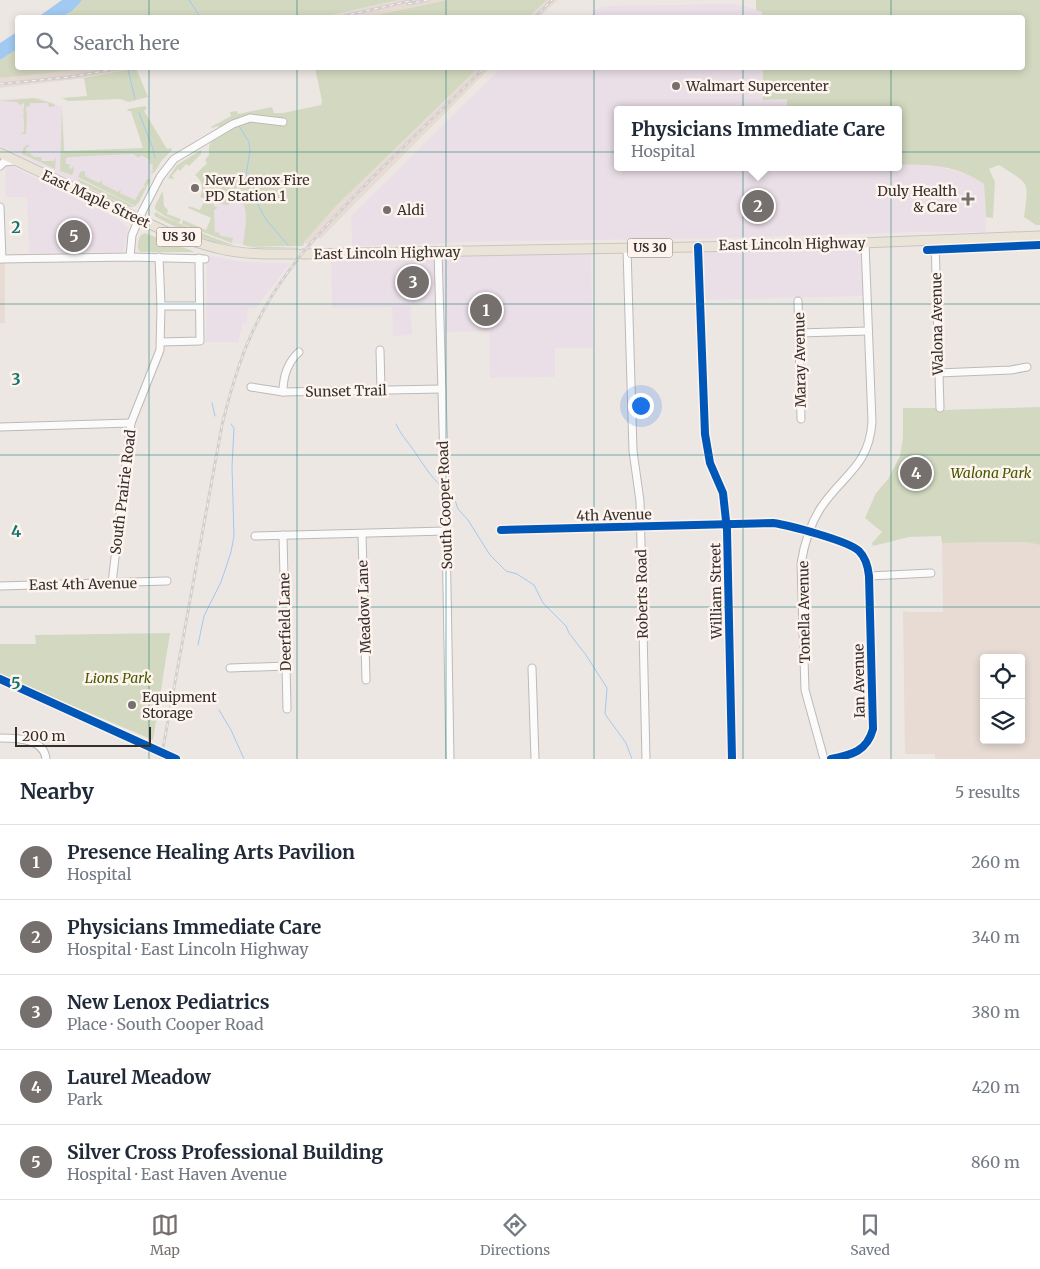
<!DOCTYPE html>
<meta charset="utf-8">
<style>
:root{--surface:#fff;--page:#f2f2f3;--text:#1f2937;--muted:#747a83;--line:#e0e1e3;--accent:#75706d}
body{margin:0;font-family:Merriweather,serif;background:var(--page);color:var(--text)}
.controls{position:absolute;right:15px;bottom:15px;display:grid;overflow:hidden;border-radius:5px;box-shadow:0 2px 8px #0003}
.controls button{width:45px;height:45px;display:grid;place-items:center;padding:0;border:0;border-bottom:1px solid var(--line);background:var(--surface);color:var(--text);font:25px sans-serif}
.scale{position:absolute;left:15px;bottom:12px;width:136px;box-sizing:border-box;padding-left:5px;border:2px solid #34302d;border-top:0;font-size:14px;line-height:18px;white-space:nowrap;color:#34302d;-webkit-text-stroke:4px #fef3ed;paint-order:stroke}
.you{position:absolute;left:640px;top:405px;width:18px;height:18px;margin:-12px;border:4px solid #fff;border-radius:50%;background:#1a73e8;box-shadow:0 0 0 8px #1a73e833}
.badge{display:grid;place-items:center;width:32px;height:32px;border-radius:50%;background:var(--accent);color:#fff;font-size:16px;font-weight:700}
.pin{position:absolute;translate:-50% -50%;border:2px solid #fff;box-shadow:0 1px 5px #0006}
.popup{position:absolute;left:614px;top:106px;width:288px;height:65px;box-sizing:border-box;display:grid;place-content:center;border-radius:5px;background:var(--surface);filter:drop-shadow(0 1px 4px #0005);font-size:16px;white-space:nowrap;color:var(--muted)}
.popup b{font-size:19px;color:var(--text)}
.popup::after{content:'';position:absolute;left:50%;top:100%;margin-left:-10px;border:10px solid transparent;border-top-color:var(--surface)}
.list{margin:0;padding:0;list-style:none}
h2{display:flex;justify-content:space-between;align-items:center;height:65px;margin:0;padding:0 20px;font-size:21px}
h2 small{font-size:16px;font-weight:400;color:var(--muted)}
.list li{display:grid;grid-template-columns:32px 1fr auto;gap:15px;align-items:center;box-sizing:border-box;height:75px;padding:0 20px;border-top:1px solid var(--line)}
.list b{display:block;font-size:19px;white-space:nowrap}
.list p{margin:0;font-size:16px;white-space:nowrap;color:var(--muted)}
.list em{font-size:16px;font-style:normal;color:var(--muted)}
.icon{flex:none;width:28px;height:28px;fill:none;stroke:currentColor;stroke-width:2;stroke-linecap:round;stroke-linejoin:round}
.map{position:relative;flex:none;width:1040px;height:759px;overflow:hidden}
.search{position:absolute;background:var(--surface);box-shadow:0 2px 8px #0003;left:15px;right:15px;top:15px;height:55px;display:flex;align-items:center;gap:12px;box-sizing:border-box;padding:0 18px;border-radius:5px;color:var(--muted);font-size:19px}
.sheet{height:440px;background:var(--surface)}
nav{display:flex;justify-content:space-around;align-items:center;box-sizing:border-box;height:70px;border-top:1px solid var(--line);background:var(--surface);font-size:14px;color:var(--muted)}
nav a{display:grid;justify-items:center;gap:2px}
nav .on{color:var(--accent)}
.map>svg:first-child{display:block}
</style>
<div class="map">
<svg width="1040" height="759" viewBox="0 0 1040 759">
<rect width="100%" height="100%" fill="#ede7e4"/>
<g fill="#ebdfe7">
<polygon points="733,4 749,7 762,12 762,18 590,18 594,10 603,6"/>
<polygon points="501,68 763,68 763,100 787,99 787,110 618,110 618,167 898,167 898,165 932,164 971,176 984,184 986,232 922,232 730,238 460,242 416,245 352,246 351,216"/>
<polygon points="27,98 40,98 62,107 65,157 141,154 151,159 158,165 139,202 134,207 128,207 0,146 0,99"/>
<polygon points="8,164 120,220 128,228 123,252 29,253 27,197 6,197 5,165"/>
<polygon points="246,199 247,245 229,242 213,237 212,200"/>
<polygon points="862,247 864,296 700,300 699,248"/>
<polygon points="591,250 593,348 555,348 555,377 490,378 489,331 441,332 438,304 411,305 412,335 393,336 392,307 332,308 331,255"/>
<polygon points="207,255 243,262 290,263 256,308 248,308 247,323 243,323 238,342 206,342"/>
</g>
<g fill="#e7dbd3" fill-rule="evenodd">
<polygon points="398,0 447,0 367,17 320,18"/>
<polygon points="547,0 558,0 539,17 529,18"/>
<polygon points="66,68 139,68 77,79 0,88 0,74"/>
<polygon points="478,68 490,68 320,239 318,237 312,244 305,244 305,241 336,206"/>
<rect x="0" y="260" width="5" height="63"/>
<path d="M1026,542L1040,545V759H935V754H905L903,611L910,612H943L942,543ZM984,658H1021V740H984Z"/>
</g>
<g fill="#d3d9c0">
<polygon points="82,0 398,0 319,18 61,18 76,7"/>
<polygon points="447,0 547,0 529,17 367,17"/>
<path d="M756,0H1040V225H1036L1024,217C1029,180 1030,185 999,165L989,169L995,182L993,218L986,217L984,184C957,165 929,164 898,165V110H787V99L763,100V68H1022V18L762,17V12L756,10Z"/>
<polygon points="17,49 18,68 91,68 0,78 0,60"/>
<polygon points="136,68 148,97 129,102 120,99 68,101 62,98 87,96 84,78"/>
<path d="M315,68H478L336,206L305,241L303,246H252L302,248H257L243,245C244,232 250,212 241,200L227,205L214,203V206L218,208L214,210L215,233L218,232L221,236L233,238L232,243L182,224L183,220L206,230L211,218L188,208L189,206L200,210L205,199L200,197C204,188 203,182 195,175L207,163L205,160L209,155C208,141 211,142 223,135L218,126L212,128L208,124L211,127L231,116L230,112L237,111L238,114L272,107L274,113H283L321,105L322,101Z"/>
<polygon points="34,98 54,104 55,106 49,107 48,103 30,103 30,106 26,107 27,118 26,134 20,134 24,132 24,119 23,117 20,118 24,116 23,114 24,112 23,110 20,112 24,109 24,103 20,105 17,102 0,101"/>
<polygon points="145,106 147,108 144,111 167,149 171,148 172,150 162,160 154,173 150,172 154,170 152,169 153,165 149,163 150,160 141,155 139,158 133,154 70,157 66,158 66,164 70,164 69,168 71,169 73,166 74,170 72,175 60,171 62,108 64,151 143,148 131,111 127,111 128,109"/>
<polygon points="26,145 28,145 30,146 26,148 26,153 30,153 34,157 41,157 42,161 54,161 56,157 55,169 22,154 23,149"/>
<polygon points="201,150 201,154 189,166 186,164 180,171 178,169 172,176 174,178 173,179 168,178 177,165"/>
<polygon points="84,171 85,172 85,176 99,183 102,180 102,184 118,192 121,189 120,193 135,200 142,188 145,188 145,186 143,187 147,179 151,180 148,185 145,185 147,186 139,202 135,206 78,177 80,172"/>
<polygon points="78,179 128,203 134,207 128,207 81,184"/>
<polygon points="162,192 163,193 164,206 168,210 167,214 181,219 179,223 163,215 155,209 155,206"/>
<path d="M157,212L160,215L211,237L234,245C212,244 176,228 156,217L154,214Z"/>
<path d="M145,233L195,252H140C136,248 138,240 141,235Z"/>
<polygon points="1040,407 1040,545 1026,542 942,543 941,536 909,537 873,546 872,543 882,532 865,518 876,493 888,479 900,456 903,438 903,408 938,408 943,410"/>
<polygon points="170,633 153,740 0,675 0,644 36,644 35,635"/>
</g>
<g fill="#a1c9f1">
<path d="M62,0H82C68,18 59,18 38,17Z"/>
<polygon points="17,32 17,49 0,60 0,43"/>
</g>
<g fill="none" stroke-linecap="round" stroke-linejoin="round">
<g stroke="#a1c9f1" stroke-width="1">
<polyline points="189,0 201,18"/>
<polyline points="128,69 135,99"/>
<polyline points="139,113 152,146 155,158"/>
<polyline points="239,126 249,142 250,151 246,175 254,188 258,205 267,221 288,245"/>
<polyline points="212,403 215,416"/>
<path d="M396,424C400,433 406,440 412,448C422,462 429,475 442,487"/>
<polyline points="448,493 454,497 458,509 468,520 490,555 506,571 517,574 534,585 543,603 566,626 569,633 586,655 607,688 605,714 626,743 632,759"/>
<polyline points="198,645 204,616 221,582 231,552 234,536 232,467 234,428 231,424"/>
<polyline points="219,710 231,730 244,759"/>
</g>
<defs>
<g id="minor">
<polyline points="0,166 4,162 15,161"/>
<polyline points="0,207 2,259"/>
<polyline points="935,240 940,408"/>
<polyline points="698,247 705,434 710,463 723,493 727,530 732,759"/>
<polyline points="627,249 633,451 640,501 646,759"/>
<polyline points="438,252 446,531 450,759"/>
<polyline points="130,257 132,235 143,210 160,177 174,159 233,124 250,118 283,122"/>
<polyline points="0,259 130,257 205,259"/>
<polyline points="798,301 801,419"/>
<polyline points="161,306 199,306"/>
<polyline points="799,333 868,331"/>
<polyline points="161,342 200,341 199,258"/>
<polyline points="380,350 381,390"/>
<polyline points="938,373 1011,370 1027,367"/>
<polyline points="251,387 283,392 442,389"/>
<path d="M283,392C283,376 287,363 299,352"/>
<polyline points="0,427 131,423"/>
<path d="M501,530L773,523C788,525 849,541 859,551C866,558 868,566 869,576L873,729C867,751 852,755 831,759"/>
<polyline points="362,534 366,680"/>
<polyline points="283,535 287,709"/>
<polyline points="255,536 446,531"/>
<polyline points="869,576 931,573"/>
<polyline points="112,583 131,423 160,350 161,306 159,257"/>
<polyline points="0,586 167,581"/>
<polyline points="230,668 286,666"/>
<polyline points="532,668 535,759"/>
<path d="M0,738C16,738 44,738 46,759"/>
<path d="M824,759L805,690L801,564C804,545 810,525 820,509C842,475 869,467 872,422L865,243"/>
</g>
<g id="major">
<path d="M0,153L169,233C186,239 203,245 221,249C246,255 272,254 297,254"/>
<polyline points="303,254 811,245 1040,236"/>
</g>
</defs>
<use href="#minor" stroke="#beb9b7" stroke-width="9"/>
<use href="#major" stroke="#c8c5c3" stroke-width="11"/>
<use href="#minor" stroke="#fcfbfb" stroke-width="7"/>
<use href="#major" stroke="#eae4d8" stroke-width="9"/>
<defs>
<g id="rail">
<polyline points="408,4 428,0"/>
<polyline points="335,18 414,0"/>
<polyline points="534,18 552,0"/>
<polyline points="0,84 69,77 122,68"/>
<path d="M161,759L222,425C232,385 243,347 263,311C292,258 334,217 376,174C412,139 448,103 484,68"/>
</g>
</defs>
<use href="#rail" stroke="#d2d0cf" stroke-width="3"/>
<use href="#rail" stroke="#fef3ed" stroke-width="1" stroke-dasharray="4" stroke-linecap="butt"/>
<defs>
<g id="cycleway">
<polyline points="698,247 705,434 710,463 723,493 727,530 732,759"/>
<polyline points="927,250 1040,245"/>
<path d="M501,530L773,523C788,525 849,541 859,551C866,558 868,566 869,576L873,729C867,751 852,755 831,759"/>
<polyline points="0,679 176,759"/>
</g>
</defs>
<use href="#cycleway" stroke="#fef3ed" stroke-width="11"/>
<use href="#cycleway" stroke="#0057b8" stroke-width="8"/>
</g>
<path fill="none" stroke="#0f766e" stroke-width="1" stroke-opacity="0.55" d="M149,0V18M297,0V18M446,0V18M594,0V18M743,0V18M891,0V18M149,68V759M297,68V759M446,68V759M594,68V759M743,68V759M891,68V759M0,152H1040M0,304H1040M0,455H1040M0,607H1040"/>
<g fill="#75706d" stroke="#fef3ed" stroke-width="2">
<circle cx="676" cy="86" r="5"/>
<circle cx="195" cy="188" r="5"/>
<path d="M965.5 191.5h5v5h5v5h-5v5h-5v-5h-5v-5h5z"/>
<circle cx="387" cy="210" r="5"/>
<circle cx="132" cy="705" r="5"/>
</g>
<g text-anchor="middle" stroke-width="5" stroke-linejoin="round" paint-order="stroke">
<g fill="#fef3ed" stroke="#716a67" stroke-width="1">
<rect x="156.5" y="227.5" width="45" height="19" rx="4"/>
<rect x="627.5" y="238.5" width="45" height="19" rx="4"/>
</g>
<g font-size="12" font-weight="bold" fill="#34302d">
<text x="179" y="241">US 30</text>
<text x="650" y="252">US 30</text>
</g>
<g font-size="14" fill="#34302d" stroke="#fef3ed" text-anchor="start">
<text x="686" y="91">Walmart Supercenter</text>
<text x="205" y="185">New Lenox Fire<tspan x="205" dy="16">PD Station 1</tspan></text>
<text x="957" y="196" text-anchor="end">Duly Health<tspan x="957" dy="16">&amp; Care</tspan></text>
<text x="397" y="215">Aldi</text>
<text x="142" y="702">Equipment<tspan x="142" dy="16">Storage</tspan></text>
</g>
<g font-size="14" fill="#34302d" stroke="#fef3ed">
<text transform="translate(96 199) rotate(25)" y="5">East Maple Street</text>
<text transform="translate(792 244) rotate(-1)" y="5">East Lincoln Highway</text>
<text transform="translate(387 253) rotate(-1)" y="5">East Lincoln Highway</text>
<text transform="translate(937 324) rotate(-91)" y="5">Walona Avenue</text>
<text transform="translate(800 360) rotate(-91)" y="5">Maray Avenue</text>
<text transform="translate(346 391) rotate(-1)" y="5">Sunset Trail</text>
<text transform="translate(123 492) rotate(-83)" y="5">South Prairie Road</text>
<text transform="translate(445 505) rotate(-92)" y="5">South Cooper Road</text>
<text transform="translate(614 515) rotate(-1)" y="5">4th Avenue</text>
<text transform="translate(83 584) rotate(-1)" y="5">East 4th Avenue</text>
<text transform="translate(716 591) rotate(-91)" y="5">William Street</text>
<text transform="translate(642 594) rotate(-91)" y="5">Roberts Road</text>
<text transform="translate(364 607) rotate(-92)" y="5">Meadow Lane</text>
<text transform="translate(804 612) rotate(-91)" y="5">Tonella Avenue</text>
<text transform="translate(285 622) rotate(-91)" y="5">Deerfield Lane</text>
<text transform="translate(859 681) rotate(-91)" y="5">Ian Avenue</text>
</g>
<g font-size="14" font-style="italic" fill="#445901" stroke="#fef3ed">
<text x="991" y="478">Walona Park</text>
<text x="118" y="683">Lions Park</text>
</g>
</g>
<g font-size="16" text-anchor="middle" font-weight="bold" fill="#0f766e" stroke="#fef3ed" stroke-width="5" stroke-linejoin="round" paint-order="stroke">
<text x="16" y="233">2</text>
<text x="16" y="385">3</text>
<text x="16" y="537">4</text>
<text x="16" y="689">5</text>
</g>
</svg>
<div class="controls">
<button><svg class="icon" aria-label="locate" viewBox="0 0 24 24"><circle cx="12" cy="12" r="6"/><path d="M12 2v4M12 18v4M2 12h4M18 12h4"/></svg></button>
<button><svg class="icon" aria-label="layers" viewBox="0 0 24 24"><path d="M12 4l9 5-9 5-9-5zM3 14l9 5 9-5"/></svg></button>
</div>
<div class="scale">200 m</div>
<div class="you"></div>
<div class="pin badge" style="left:486px;top:310px">1</div>
<div class="pin badge" style="left:758px;top:206px">2</div>
<div class="popup"><b>Physicians Immediate Care</b>Hospital</div>
<div class="pin badge" style="left:413px;top:282px">3</div>
<div class="pin badge" style="left:916px;top:473px">4</div>
<div class="pin badge" style="left:74px;top:236px">5</div>
<div class="search"><svg class="icon" aria-label="search" viewBox="0 0 24 24"><circle cx="10" cy="10" r="6"/><path d="M15 15l6 6"/></svg>Search here</div>
</div>
<section class="sheet">
<h2>Nearby<small>5 results</small></h2>
<ul class="list">
<li><span class="badge">1</span><div><b>Presence Healing Arts Pavilion</b><p>Hospital</p></div><em>260 m</em></li>
<li><span class="badge">2</span><div><b>Physicians Immediate Care</b><p>Hospital · East Lincoln Highway</p></div><em>340 m</em></li>
<li><span class="badge">3</span><div><b>New Lenox Pediatrics</b><p>Place · South Cooper Road</p></div><em>380 m</em></li>
<li><span class="badge">4</span><div><b>Laurel Meadow</b><p>Park</p></div><em>420 m</em></li>
<li><span class="badge">5</span><div><b>Silver Cross Professional Building</b><p>Hospital · East Haven Avenue</p></div><em>860 m</em></li>
</ul>
</section>
<nav>
<a class="on"><svg class="icon" aria-label="map" viewBox="0 0 24 24"><path d="M3 6l6-2 6 2 6-2v14l-6 2-6-2-6 2zM9 4v14M15 6v14"/></svg>Map</a>
<a><svg class="icon" aria-label="directions" viewBox="0 0 24 24"><path d="M12 3l9 9-9 9-9-9zM9 14v-3h6M13 9l2 2-2 2"/></svg>Directions</a>
<a><svg class="icon" aria-label="saved" viewBox="0 0 24 24"><path d="M7 4h10v16l-5-4-5 4z"/></svg>Saved</a>
</nav>
